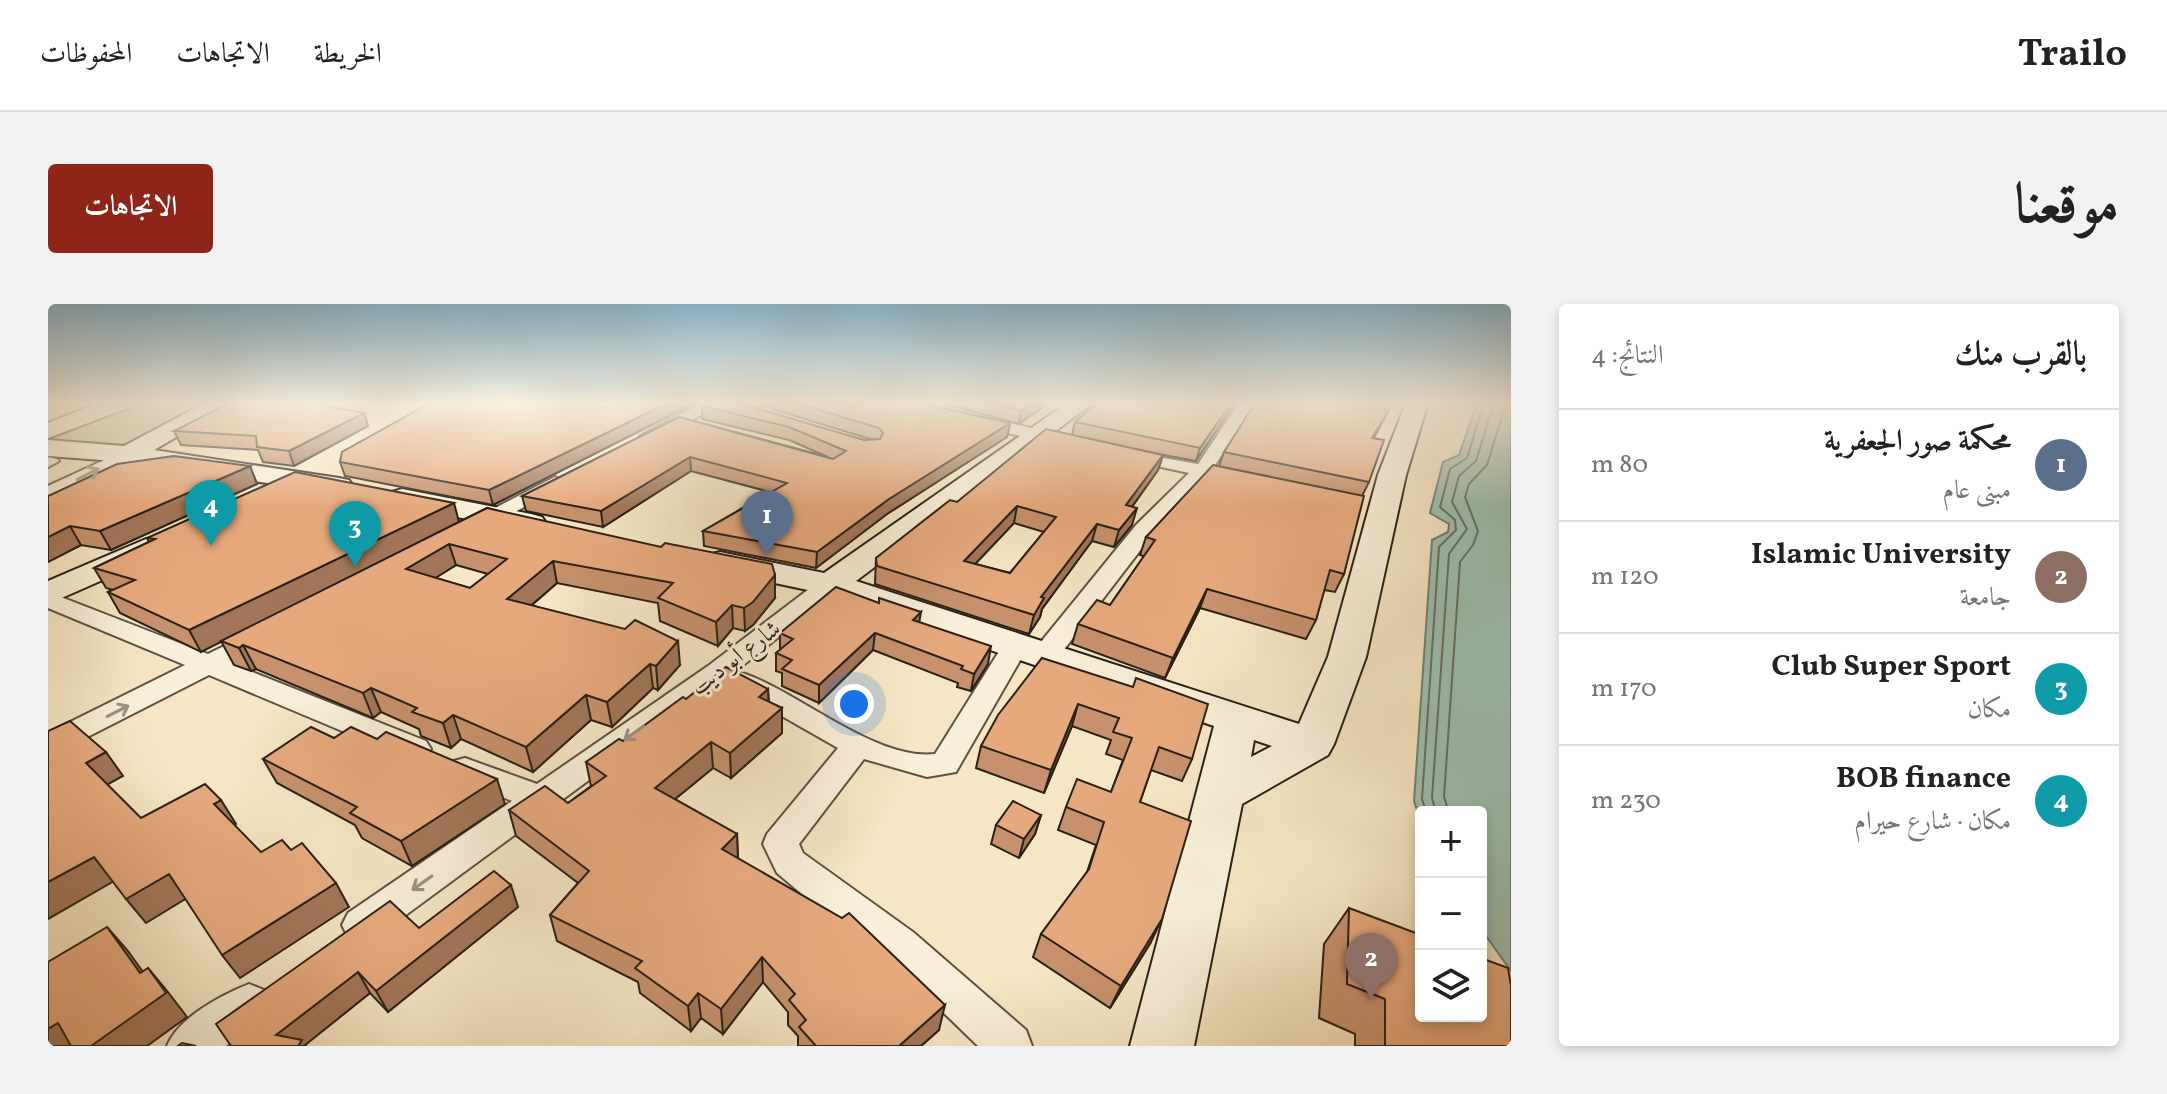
<!DOCTYPE html>
<html lang="ar">
<meta charset="utf-8">
<style>
body{margin:0;font-family:Vollkorn,Amiri,serif;background:#f2f2f2;color:#222;direction:rtl}
.controls{position:absolute;right:24px;bottom:24px;display:grid;overflow:hidden;border-radius:8px;box-shadow:0 4px 12px #0003}
.controls button{width:72px;height:72px;display:grid;place-items:center;padding:0;border:0;border-bottom:2px solid #e0e0e0;background:#fff;color:#222;font:40px sans-serif}
.you{position:absolute;left:806px;top:400px;width:28px;height:28px;margin:-20px;border:6px solid #fff;border-radius:50%;background:#1a73e8;box-shadow:0 0 0 12px #1a73e833}
.badge{display:grid;place-items:center;width:52px;height:52px;border-radius:50%;background:#8f2418;color:#fff;font-size:26px;font-weight:700}
.pin{position:absolute;translate:-50% -66px;filter:drop-shadow(0 2px 4px #0008)}
.pin::after{content:'';position:absolute;top:42px;width:28px;height:24px;background:inherit;clip-path:polygon(0 0,100% 0,50% 100%)}
.list{margin:0;padding:0;list-style:none}
h2{display:flex;justify-content:space-between;align-items:center;height:104px;margin:0;padding:0 32px;font-size:34px}
h2 small{font-size:26px;font-weight:400;color:#767676}
.list li{display:grid;grid-template-columns:52px 1fr auto;gap:24px;align-items:center;box-sizing:border-box;height:112px;padding:0 32px;border-top:2px solid #e0e0e0}
.list b{display:block;font-size:30px;white-space:nowrap}
.list p{margin:0;font-size:26px;white-space:nowrap;color:#767676}
.list em{font-size:26px;font-style:normal;color:#767676}
.icon{flex:none;width:44px;height:44px;fill:none;stroke:currentColor;stroke-width:2;stroke-linecap:round;stroke-linejoin:round}
.map{position:relative;flex:none;width:1463px;height:742px;overflow:hidden;direction:ltr;border-radius:8px}
header{display:flex;align-items:center;gap:48px;box-sizing:border-box;height:112px;padding:0 40px;background:#fff;border-bottom:2px solid #e0e0e0}
header strong{font-size:38px}
nav{display:flex;gap:44px;margin-inline-start:auto;font-size:28px}
.intro{display:flex;align-items:center;justify-content:space-between;box-sizing:border-box;height:192px;padding:0 48px}
h1{margin:0;font-size:56px}
.button{padding:20px 36px;border-radius:8px;background:#8f2418;color:#fff;font-size:28px;font-weight:700}
main{display:flex;gap:48px;padding:0 48px}
aside{flex:1;background:#fff;border-radius:8px;box-shadow:0 4px 12px #0003}
.map>svg:first-child{display:block}
.green{fill:#bcc594;stroke:#737356;stroke-width:2}
.water{fill:#9dc0b0;stroke:#6f8073;stroke-width:2}
.lines{fill:none;stroke-linecap:round;stroke-linejoin:round}
.shore{stroke:#647064;stroke-width:2}
.lane-casing{stroke:#5d5242;stroke-width:4}
.street-casing{stroke:#5d5242;stroke-width:4}
.secondary-casing{stroke:#2a2117;stroke-width:4}
.lane{fill:#f9efd8;fill-rule:evenodd}
.street{fill:#f9efd8;fill-rule:evenodd}
.secondary{fill:#f9efd8;fill-rule:evenodd}
.wall{fill:#c6916c;stroke:#2a2117;stroke-width:2;fill-rule:evenodd}
.shaded-wall{fill:#a17658;stroke:#2a2117;stroke-width:2}
.building{fill:#e6a97e;stroke:#2a2117;stroke-width:2;fill-rule:evenodd}
.oneway{stroke:#9c9281}
.labels{text-anchor:middle;stroke-width:6;stroke-linejoin:round;paint-order:stroke}
.street-label{font-size:24px;fill:#2a2117;stroke:#f9efd8}
</style>
<header>
<strong>Trailo</strong>
<nav><a>الخريطة</a><a>الاتجاهات</a><a>المحفوظات</a></nav>
</header>
<div class="intro"><h1>موقعنا</h1><a class="button">الاتجاهات</a></div>
<main>
<aside>
<h2>بالقرب منك<small>النتائج: 4</small></h2>
<ul class="list">
<li><span class="badge" style="background:#5c6f8a">1</span><div><b>محكمة صور الجعفرية</b><p>مبنى عام</p></div><em>80 m</em></li>
<li><span class="badge" style="background:#8d6e63">2</span><div><b>Islamic University</b><p>جامعة</p></div><em>120 m</em></li>
<li><span class="badge" style="background:#0f9aa8">3</span><div><b>Club Super Sport</b><p>مكان</p></div><em>170 m</em></li>
<li><span class="badge" style="background:#0f9aa8">4</span><div><b>BOB finance</b><p>مكان · شارع حيرام</p></div><em>230 m</em></li>
</ul>
</aside>
<div class="map">
<svg width="1463" height="742" viewBox="0 0 1463 742">
<rect width="100%" height="100%" fill="#f6e6c3"/>
<filter id="stains"><feTurbulence type="fractalNoise" baseFrequency=".0025" numOctaves="4"/><feColorMatrix values="0 0 0 0 .2 0 0 0 0 .09 0 0 0 0 .02 0 0 0 .5 -.17"/></filter>
<radialGradient id="worn" r=".72"><stop offset=".6" stop-color="#630" stop-opacity="0"/><stop offset="1" stop-color="#630" stop-opacity=".3"/></radialGradient>
<path class="green" d="M92,99H158L73,143L0,136Z"/>
<path class="water" d="M1429,99H1463V667L1433,625V508H1373V519L1366,497L1384,236L1400,228L1401,220L1382,209L1395,158L1411,151Z"/>
<g class="lines">
<g class="shore">
<path d="M1378,508L1374,495L1391,243L1408,226L1407,216L1392,203L1402,165L1419,154L1436,99"/>
<path d="M1388,508L1384,494L1401,250L1419,225L1404,198L1411,172L1428,157L1446,99"/>
<path d="M1401,508L1396,493L1412,258L1425,241L1430,227L1417,193L1421,180L1439,161L1458,99"/>
</g>
<defs>
<path id="lane" d="M0,153L9,155L11,157L0,163Z"/>
<g id="street">
<path d="M654,99H675L607,136L601,137L592,132Z"/>
<path d="M867,99H884L1018,133L1021,137L1012,142L875,108Z"/>
<path d="M1191,99H1207L1166,163L1203,171L1206,175L1203,179L1159,173L1104,231L1008,356H988L984,350L988,344L1088,221L1141,169L1071,154V146L1150,160Z"/>
<path d="M80,145L89,150L86,154L0,196V182Z"/>
<path d="M507,173L517,179L514,183L431,227L423,228L412,222Z"/>
<path d="M782,273L790,275L794,280L790,285L688,367C746,383 825,457 887,450L960,333H978L982,339L908,468L879,473L816,455L751,540L755,549L865,628L978,726L984,742H930L837,652L792,622L729,569L715,540L719,530L790,444L674,378L328,633L314,638L300,633L294,621L300,609L464,497L406,473L401,465L406,457L417,454L489,480L660,362L774,275Z"/>
<path d="M0,288L160,350L204,328H222L226,334L222,340L184,360L378,437L383,445L378,453L367,456L356,453L161,371L0,453V429L137,361L0,304Z"/>
<path d="M201,680L216,686L222,700L216,714L178,742H119C130,714 173,691 201,680Z"/>
</g>
<g id="secondary">
<path d="M50,99H83L80,104L0,134V119Z"/>
<path d="M157,99H186L106,146L291,174L301,176L305,182L301,188L291,190L80,158L0,152V136L76,142Z"/>
<path d="M1019,99H1045L808,277L1251,420L1280,353L1330,171L1358,99H1380L1358,171L1318,353L1286,440L1280,451L1194,500L1146,742H1082L1166,422L774,289L660,265L656,258L660,251L672,248L776,269ZM1206,436L1224,442L1203,453Z"/>
<path d="M354,185L483,210L494,213L498,219L494,225L483,228L344,200L340,194L344,188Z"/>
<path d="M98,235L109,238L114,245L109,252L0,300V277Z"/>
</g>
</defs>
<use href="#lane" class="lane-casing"/>
<use href="#street" class="street-casing"/>
<use href="#secondary" class="secondary-casing"/>
<use href="#lane" class="lane"/>
<use href="#street" class="street"/>
<use href="#secondary" class="secondary"/>
</g>
<g class="wall">
<path d="M647,99L445,201L297,172L292,158Z"/>
<path d="M705,99H870L962,119L959,133L839,210L768,264L656,242L655,227L722,188L643,167L555,223L478,207L474,192L631,113L780,153L741,136L654,115V102L816,136H825Z"/>
<path d="M897,99H1000L971,120Z"/>
<path d="M1049,99H1187L1148,157L1115,151L1110,166L1084,203V221L1066,243L1044,237L994,305L992,313L981,330L827,280L828,254L909,198L1024,131L1027,118ZM966,219L996,228L962,269L927,260Z"/>
<path d="M1344,99L1326,134L1321,178L1314,192L1296,270L1287,288L1276,286L1268,316L1258,335L1152,304L1117,374L1024,340L1030,320L1062,301L1096,252L1092,251L1098,233L1171,162L1176,148Z"/>
<path d="M282,103L316,109L320,122L246,162L215,158L210,146L133,141L126,127Z"/>
<path d="M202,162L209,180L63,246L33,241L0,258V192Z"/>
<path d="M439,204L727,294L705,321L697,327L685,324L670,342L612,317L610,299L509,279L484,301L632,361L610,386L605,384L564,423L543,416L485,468L413,435L403,444L373,432L371,425L333,408L325,414L208,365L203,367L186,361L173,337L153,348L72,309L60,288L65,286L58,284L46,264L101,238L99,234L411,218ZM408,261L440,270L422,284L387,274Z"/>
<path d="M871,318L940,360L923,387L909,383L910,379L825,346L771,399L734,382V369L728,367V349L732,346V329Z"/>
<path d="M994,354L1144,455L1134,477L1103,466L1092,498L1103,638L1062,704L985,653L993,630L1039,568L1048,541L1010,526L1018,503L1063,488L1075,456L1058,450L1063,436L1024,422L996,489L928,464L933,442Z"/>
<path d="M720,385L721,398L734,404V429L683,474L665,464L627,495L689,530L690,554L891,726L873,742H750V732L740,721V708L715,678L675,730L653,714L643,727L592,689L590,678L509,637L502,611L530,579L468,532L461,506L520,499L543,482L538,458L575,437L638,395Z"/>
<path d="M286,434L457,500L364,562L314,534L307,521L229,479L215,455Z"/>
<path d="M993,511L987,530L971,554L943,540L948,521Z"/>
<path d="M470,603L340,708L322,689L257,741L258,742H183L371,624Z"/>
<path d="M1301,604L1463,742H1307V730L1271,714L1276,640Z"/>
</g>
<g class="shaded-wall">
<path d="M262,99H287L266,113Z"/>
<path d="M620,99H647L445,201L441,186Z"/>
<path d="M984,99H1000L971,120L973,107Z"/>
<path d="M1183,99H1187L1148,157L1152,144Z"/>
<path d="M316,109L320,122L246,162L241,147Z"/>
<path d="M962,119L959,133L839,210L768,264L769,248L841,195Z"/>
<path d="M1115,151L1110,166L1073,218L1078,201Z"/>
<path d="M642,153L643,167L555,223L553,207Z"/>
<path d="M202,162L209,180L63,246L52,227Z"/>
<path d="M406,199L411,218L153,348L141,326Z"/>
<path d="M969,202L966,219L913,275L916,257Z"/>
<path d="M1089,204L1084,221L1066,243L1071,226Z"/>
<path d="M1049,220L1044,237L994,305L992,313L981,330L986,311L993,293Z"/>
<path d="M22,222L33,241L0,258V233Z"/>
<path d="M401,240L408,261L365,288L358,265Z"/>
<path d="M505,257L509,279L464,318L459,295Z"/>
<path d="M727,271V294L705,321L697,327L696,304Z"/>
<path d="M1159,285L1152,304L1117,374L1125,354Z"/>
<path d="M684,301L685,324L670,342L668,318Z"/>
<path d="M873,308L870,325L865,316Z"/>
<path d="M827,329L825,346L771,399V381Z"/>
<path d="M630,337L632,361L610,386L608,362Z"/>
<path d="M195,341L208,365L203,367L191,344Z"/>
<path d="M943,342L940,360L923,387L926,370Z"/>
<path d="M602,360L605,384L564,423L559,398Z"/>
<path d="M323,384L333,408L325,414L315,389Z"/>
<path d="M720,385L721,409L711,393Z"/>
<path d="M538,391L543,416L485,468L478,443Z"/>
<path d="M1030,400L1024,422L996,489L1003,466Z"/>
<path d="M734,404V429L683,474L682,449Z"/>
<path d="M405,411L413,435L403,444L395,419Z"/>
<path d="M663,438L665,464L610,509L607,484Z"/>
<path d="M58,448L75,472L55,483L38,459Z"/>
<path d="M449,475L457,500L364,562L353,537Z"/>
<path d="M173,496L188,520L182,524L166,500Z"/>
<path d="M993,511L987,530L971,554L976,535Z"/>
<path d="M689,530L690,556L674,545Z"/>
<path d="M46,553L66,577L0,615V578Z"/>
<path d="M121,570L139,594L98,619L78,595Z"/>
<path d="M288,579L301,603L192,674L174,651Z"/>
<path d="M463,581L470,603L340,708L328,687Z"/>
<path d="M1114,615L1103,638L1062,704L1073,682Z"/>
<path d="M59,623L80,647L113,693L92,669Z"/>
<path d="M714,653L715,678L675,730L673,705Z"/>
<path d="M100,664L120,688L139,713L99,742H43Z"/>
<path d="M310,668L322,689L257,741L258,742H236L228,731Z"/>
<path d="M650,689L653,714L643,727L640,702Z"/>
<path d="M897,701L891,726L873,742H851Z"/>
<path d="M10,719L34,742H0V725Z"/>
</g>
<g class="building">
<path d="M181,99H262L316,109L241,147L209,143L208,132L126,127Z"/>
<path d="M382,99H620L441,186L292,158L294,148Z"/>
<path d="M659,99H691L816,136L832,135L835,129L831,124L748,99H870L962,119L841,195L769,248L655,227L739,179L642,153L553,207L474,192L631,113L785,155L798,147L741,123L654,102Z"/>
<path d="M946,99H984L973,107Z"/>
<path d="M1049,99H1183L1152,144L1027,118Z"/>
<path d="M1207,99H1341L1336,107L1340,108L1324,134L1336,136L1321,178L1176,148Z"/>
<path d="M998,125L1115,151L1078,201L1089,204L1071,226L1049,220L993,293L996,294L986,311L829,262L828,254L902,196L909,198ZM969,202L1008,213L962,269L916,257Z"/>
<path d="M126,152L202,162L52,227L22,222L0,233V192L69,160Z"/>
<path d="M1165,161L1316,192L1296,270L1282,266L1268,316L1159,285L1125,354L1030,320L1049,296L1062,301L1107,236L1098,233Z"/>
<path d="M247,168L406,199L141,326L60,288L87,276L46,264L107,235L99,234Z"/>
<path d="M439,204L613,243L617,239L724,260L727,271L705,298L696,304L684,301L668,318L610,294L625,279L505,257L459,295L577,325L587,316L630,337L608,362L602,360L559,398L538,391L478,443L405,411L395,419L364,408L369,404L323,384L315,389L195,341L191,344L173,337ZM401,240L459,255L422,284L358,265Z"/>
<path d="M788,283L831,299V294L873,308L865,316L943,342L926,370L913,365L915,362L827,329L771,381L734,365L744,356L728,349L745,335L732,329Z"/>
<path d="M994,354L1085,383L1088,374L1160,400L1144,455L1111,443L1092,498L1143,517L1114,615L1073,682L993,630L1041,565L1056,518L1018,503L1029,475L1063,488L1084,434L1065,428L1071,414L1030,400L1003,466L933,442L950,411Z"/>
<path d="M678,363L720,385L711,393L734,404L682,449L663,438L607,484L689,530L674,545L794,614L801,609L897,701L851,742H768L751,723L758,716L741,696L747,690L714,653L673,705L650,689L640,702L587,664L594,657L502,611L541,567L461,506L497,482L520,499L558,472L538,458L571,435L575,437L635,393L638,395Z"/>
<path d="M22,417L58,448L38,459L93,514L157,480L173,496L166,500L213,548L234,536L243,546L254,539L288,579L174,651L121,570L78,595L46,553L0,578V427Z"/>
<path d="M263,423L286,434L303,423L329,435L338,428L449,475L353,537L302,509L309,503L215,455Z"/>
<path d="M965,497L993,511L976,535L948,521Z"/>
<path d="M446,567L463,581L328,687L310,668L228,731L254,736L250,742H183L168,720L342,597L371,624Z"/>
<path d="M1301,604L1373,631V712H1433V654L1460,664L1463,682V742H1337V695L1299,680Z"/>
<path d="M59,623L92,669L100,664L118,689L43,742H23L10,719L0,725V658Z"/>
<path d="M134,739L148,742H130Z"/>
</g>
<defs><path id="oneway-shaft" d="M-6 0H5M1.5-3L5.5 0L1.5 3" fill="none" stroke-width="1.6" stroke-linecap="round" stroke-linejoin="round" transform="scale(2)"/></defs>
<g class="oneway">
<use href="#oneway-shaft" transform="translate(40 170) rotate(-27)"/>
<use href="#oneway-shaft" transform="translate(70 407) rotate(-27)"/>
<use href="#oneway-shaft" transform="translate(586 429) rotate(144)"/>
<use href="#oneway-shaft" transform="translate(374 579) rotate(145)"/>
</g>
<linearGradient id="sky" x2="0" y2="1"><stop stop-color="#8ab9d2"/><stop offset="0.49" stop-color="#fbf4e4"/><stop offset="1" stop-color="#fbf4e4" stop-opacity="0"/></linearGradient>
<rect width="1463" height="203" fill="url(#sky)"/>
<g class="labels">
<g class="street-label">
<text transform="translate(687 353) rotate(-37)" y="8">شارع أبو ديب</text>
</g>
</g>
<rect width="100%" height="100%" filter="url(#stains)"/>
<rect width="100%" height="100%" fill="url(#worn)"/>
</svg>
<div class="controls">
<button>+</button>
<button>−</button>
<button><svg class="icon" aria-label="layers" viewBox="0 0 24 24"><path d="M12 4l9 5-9 5-9-5zM3 14l9 5 9-5"/></svg></button>
</div>
<div class="you"></div>
<div class="pin badge" style="left:719px;top:252px;background:#5c6f8a">1</div>
<div class="pin badge" style="left:1323px;top:695px;background:#8d6e63">2</div>
<div class="pin badge" style="left:307px;top:263px;background:#0f9aa8">3</div>
<div class="pin badge" style="left:163px;top:242px;background:#0f9aa8">4</div>
</div>
</main>
